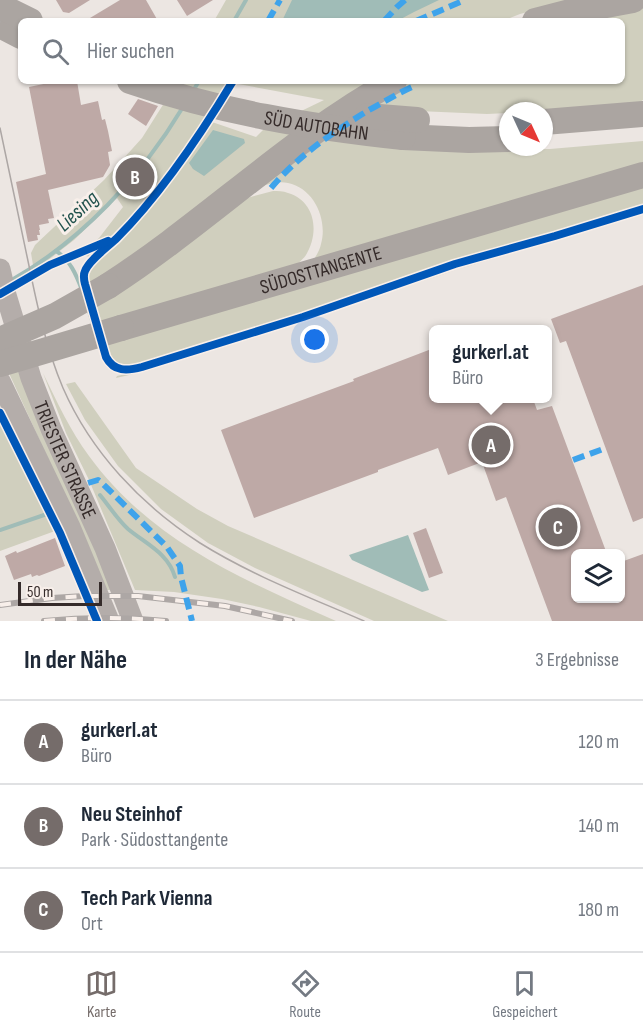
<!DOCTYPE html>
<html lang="de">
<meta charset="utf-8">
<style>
body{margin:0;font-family:"Sofia Sans Condensed",sans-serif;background:#f6f6f7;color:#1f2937}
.controls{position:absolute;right:18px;bottom:18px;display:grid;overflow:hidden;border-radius:9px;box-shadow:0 2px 4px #0004}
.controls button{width:54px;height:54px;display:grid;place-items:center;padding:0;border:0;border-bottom:2px solid #e0e1e3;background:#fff;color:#1f2937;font:30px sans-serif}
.compass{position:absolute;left:499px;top:102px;width:54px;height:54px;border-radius:50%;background:#fff;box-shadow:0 2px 4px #0004;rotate:134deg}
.scale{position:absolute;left:18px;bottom:15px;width:84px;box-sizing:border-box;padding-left:6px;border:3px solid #352b2a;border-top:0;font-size:16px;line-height:21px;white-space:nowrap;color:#352b2a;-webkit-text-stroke:4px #f8efea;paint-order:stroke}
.you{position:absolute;left:315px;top:340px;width:21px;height:21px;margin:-15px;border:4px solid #fff;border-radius:50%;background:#1a73e8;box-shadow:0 0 0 9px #1a73e833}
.badge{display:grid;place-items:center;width:39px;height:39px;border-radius:50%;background:#756c6a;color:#fff;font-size:20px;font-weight:700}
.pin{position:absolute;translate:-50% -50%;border:3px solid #fff;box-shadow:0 2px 6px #0006}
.popup{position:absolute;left:429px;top:325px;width:123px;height:78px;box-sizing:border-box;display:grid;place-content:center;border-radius:9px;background:#fff;filter:drop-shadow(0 2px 4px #0005);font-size:20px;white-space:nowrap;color:#747a83}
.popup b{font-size:22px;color:#1f2937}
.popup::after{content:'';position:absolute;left:50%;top:100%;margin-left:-12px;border:12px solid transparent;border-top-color:#fff}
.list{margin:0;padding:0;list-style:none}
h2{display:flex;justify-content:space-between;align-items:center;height:78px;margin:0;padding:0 24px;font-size:26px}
h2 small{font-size:20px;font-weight:400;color:#747a83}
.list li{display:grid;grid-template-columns:39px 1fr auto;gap:18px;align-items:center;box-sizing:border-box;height:84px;padding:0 24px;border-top:2px solid #e0e1e3}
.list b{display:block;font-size:22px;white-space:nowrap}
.list p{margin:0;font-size:20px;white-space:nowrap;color:#747a83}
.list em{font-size:20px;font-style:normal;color:#747a83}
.icon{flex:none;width:33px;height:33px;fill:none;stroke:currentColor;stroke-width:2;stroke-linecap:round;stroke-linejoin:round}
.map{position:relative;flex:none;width:643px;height:621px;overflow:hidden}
.search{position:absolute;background:#fff;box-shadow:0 2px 4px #0004;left:18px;right:18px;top:18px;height:66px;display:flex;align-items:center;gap:15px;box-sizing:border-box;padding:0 21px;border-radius:9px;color:#747a83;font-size:22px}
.sheet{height:330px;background:#fff}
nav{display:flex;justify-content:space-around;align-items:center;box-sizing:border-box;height:84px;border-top:2px solid #e0e1e3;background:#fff;font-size:16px;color:#747a83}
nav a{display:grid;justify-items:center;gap:3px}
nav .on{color:#756c6a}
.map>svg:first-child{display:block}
.green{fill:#d0cfbe}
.water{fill:#a0bcb7}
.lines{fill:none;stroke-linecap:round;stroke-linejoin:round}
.stream{stroke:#a0bcb7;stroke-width:4}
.building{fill:#bea9a6}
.major{stroke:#b4adaa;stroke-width:21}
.highway{stroke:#aba5a1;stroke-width:26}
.tram{stroke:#ada7a5;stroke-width:1.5}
.rail-casing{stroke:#ada7a5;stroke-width:6}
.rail{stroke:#f8efea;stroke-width:4;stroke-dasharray:11;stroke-linecap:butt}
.highway-bridge{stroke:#aba5a1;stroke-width:26}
.quiet{stroke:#3ea3eb;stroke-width:6;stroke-dasharray:12 6;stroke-linecap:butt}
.cycleway-casing{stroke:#f8efea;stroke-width:11}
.cycleway{stroke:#0057b8;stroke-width:8}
.labels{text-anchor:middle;stroke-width:6;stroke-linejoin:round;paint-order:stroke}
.street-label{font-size:20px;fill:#352b2a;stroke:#f8efea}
.water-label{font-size:21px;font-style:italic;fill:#23534e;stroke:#f8efea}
</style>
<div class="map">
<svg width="643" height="621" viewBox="0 0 643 621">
<rect width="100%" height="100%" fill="#ece6e2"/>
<g class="green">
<path d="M226,0H575L520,14L502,21H214Z"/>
<path d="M643,6V100L635,105L544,111H508V113L487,114L418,111L416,129L474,150L550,149L643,141V166L313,261C316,256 320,250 321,244C328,220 314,188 288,183C278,181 269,184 259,187L408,81H622V21H565Z"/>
<path d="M178,81H374L157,241L89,284V275L90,270L139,217L181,167L212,122L256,137L264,129L324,100L233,83L167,174L133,214L92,258L86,256L85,251L99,238L123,207L117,198L74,240L34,271L31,253L35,245L104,180L142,138Z"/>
<path d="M643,184V207L439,266L367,292L287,318L136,364C117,365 111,364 106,345Z"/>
<path d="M273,191C278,191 283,191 288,193C315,201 320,232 306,255C302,261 294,266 289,271L100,324L95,305L247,198Z"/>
<path d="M643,213V214L490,259L147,371L116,378L117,376C183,362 248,337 313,316C422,280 532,246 643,213Z"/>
<path d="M18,368L113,590H106L73,513L8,371Z"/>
<path d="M43,373C57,402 70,430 89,456C152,542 242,579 336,621H311L259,607L222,599L174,592L135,590L89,480L66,433Z"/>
<path d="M75,382L136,468L197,509L228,526L448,621H374L255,568L208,543L161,509L118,466L85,420L66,384Z"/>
<path d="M0,422L41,500L55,531L0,551Z"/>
</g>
<g class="water">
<path d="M292,0H439L414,12L397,21H282Z"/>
<path d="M213,130L244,139L245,143L204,176L193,169L189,163Z"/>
<path d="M408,535L429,590L422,592L352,560L349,555Z"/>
</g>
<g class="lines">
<g class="stream">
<path d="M234,21L246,0"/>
<path d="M193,91L199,81"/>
<path d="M56,251C70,260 76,274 82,290"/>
<path d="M10,281C81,241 141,177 183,107"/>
<path d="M88,308L94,327"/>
<path d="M100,342L103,353"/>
<path d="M100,495C109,506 118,520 128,529C146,544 168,553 175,577"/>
<path d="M0,530L47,514"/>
</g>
</g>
<g class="building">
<path d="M56,0H90L69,13L63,12Z"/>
<path d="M120,0H146L158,21H85Z"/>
<path d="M177,0H213L187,16Z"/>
<path d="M58,81H77L81,105L98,101L102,120L105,119L108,131L112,151L108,152L110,165L103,177L48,190L54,218L48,219L49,223L39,225L40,230H39L40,235H37L38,240L28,242L16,182L46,174L29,87Z"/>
<path d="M138,99L158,106L146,126L128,114Z"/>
<path d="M643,285V518L633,522L566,341L560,343L551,319Z"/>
<path d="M434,348V399H533L537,410L552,406L607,554H576V598H621V562L643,554V621H552L506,497L496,501L482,462L448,475L438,448L378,470V472L254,518L221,430L354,381L353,379Z"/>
<path d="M426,528L443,573L429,578L413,533Z"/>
<path d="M55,538L65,566L39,576L37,575L32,577L31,574L14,580L5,556L16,551L17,553Z"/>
</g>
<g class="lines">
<g class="major">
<path id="s1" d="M0,269L6,295L31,378L51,429L105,548L133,621"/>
<path d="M0,381L70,527L109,621"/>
</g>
<g class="highway">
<path d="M535,21L574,11L633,0"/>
<path d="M0,25L21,36"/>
<path d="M544,122L643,114"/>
<path d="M403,137L469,140L508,139"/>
<path d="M108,286C207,222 291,138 394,81"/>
<path id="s2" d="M121,328L643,175"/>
</g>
<g class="tram">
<path d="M0,22L6,0"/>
<path d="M0,128C9,172 19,217 28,261C37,305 46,348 63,388C91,452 141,505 200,543C251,575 309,597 364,621"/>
</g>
<defs>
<g id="rail">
<path d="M0,605L52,598L84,596H138L225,606L292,621"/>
<path d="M44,621C85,617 126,617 166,621"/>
</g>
</defs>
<use href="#rail" class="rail-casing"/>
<use href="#rail" class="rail"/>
<g class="highway-bridge">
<path d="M0,6L30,21"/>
<path id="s3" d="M130,81C220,112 309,127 403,137"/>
<path d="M367,116L417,120"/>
<path d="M0,340L55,316L108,286"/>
<path d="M0,364L121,328"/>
</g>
<g class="quiet">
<path d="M268,21L280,0"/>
<path d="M384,21L397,7L405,0"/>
<path d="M416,21L465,0"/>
<path d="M271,188C298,156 333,132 369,110C384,102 398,93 414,86"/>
<path d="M573,460L606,448"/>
<path d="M88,483L98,480L102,483L167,547L180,566L181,577L192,621"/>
</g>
<defs>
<g id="cycleway">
<path d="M233,81C201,134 161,194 117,238C109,246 89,260 85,271C83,275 84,280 85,284L106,357C114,372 127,371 142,367L303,317L455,264L555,236L643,209"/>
<path d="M0,294L50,265L108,241"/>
<path d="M0,413L60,533L97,621"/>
</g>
</defs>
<use href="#cycleway" class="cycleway-casing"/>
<use href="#cycleway" class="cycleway"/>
</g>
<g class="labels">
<g class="street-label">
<text dy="7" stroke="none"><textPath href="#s3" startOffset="192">SÜD AUTOBAHN</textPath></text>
<text dy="7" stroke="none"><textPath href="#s2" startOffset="208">SÜDOSTTANGENTE</textPath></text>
<text dy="7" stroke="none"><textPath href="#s1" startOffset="202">TRIESTER STRASSE</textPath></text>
</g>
<g class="water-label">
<text transform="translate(77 211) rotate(-43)" y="7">Liesing</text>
</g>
</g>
</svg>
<div class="controls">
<button><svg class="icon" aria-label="layers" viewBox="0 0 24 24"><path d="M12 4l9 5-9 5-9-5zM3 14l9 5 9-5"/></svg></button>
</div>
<svg class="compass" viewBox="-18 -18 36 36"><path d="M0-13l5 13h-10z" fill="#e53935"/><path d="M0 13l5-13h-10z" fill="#747a83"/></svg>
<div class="scale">50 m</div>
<div class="you"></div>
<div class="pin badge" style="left:491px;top:445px">A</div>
<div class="popup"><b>gurkerl.at</b>Büro</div>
<div class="pin badge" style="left:135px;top:177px">B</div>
<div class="pin badge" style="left:558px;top:527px">C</div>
<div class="search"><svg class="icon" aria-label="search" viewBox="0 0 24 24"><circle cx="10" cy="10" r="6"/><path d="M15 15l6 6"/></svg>Hier suchen</div>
</div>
<section class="sheet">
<h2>In der Nähe<small>3 Ergebnisse</small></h2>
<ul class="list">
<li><span class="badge">A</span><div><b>gurkerl.at</b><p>Büro</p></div><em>120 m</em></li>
<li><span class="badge">B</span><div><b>Neu Steinhof</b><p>Park · Südosttangente</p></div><em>140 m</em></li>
<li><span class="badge">C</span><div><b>Tech Park Vienna</b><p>Ort</p></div><em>180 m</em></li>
</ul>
</section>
<nav>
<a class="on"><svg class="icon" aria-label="map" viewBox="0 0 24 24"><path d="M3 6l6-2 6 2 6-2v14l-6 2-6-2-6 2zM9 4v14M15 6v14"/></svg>Karte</a>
<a><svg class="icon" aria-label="directions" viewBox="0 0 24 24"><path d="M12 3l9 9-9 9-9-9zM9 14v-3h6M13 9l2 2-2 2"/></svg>Route</a>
<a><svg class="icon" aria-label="saved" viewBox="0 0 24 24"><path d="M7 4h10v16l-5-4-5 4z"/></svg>Gespeichert</a>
</nav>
